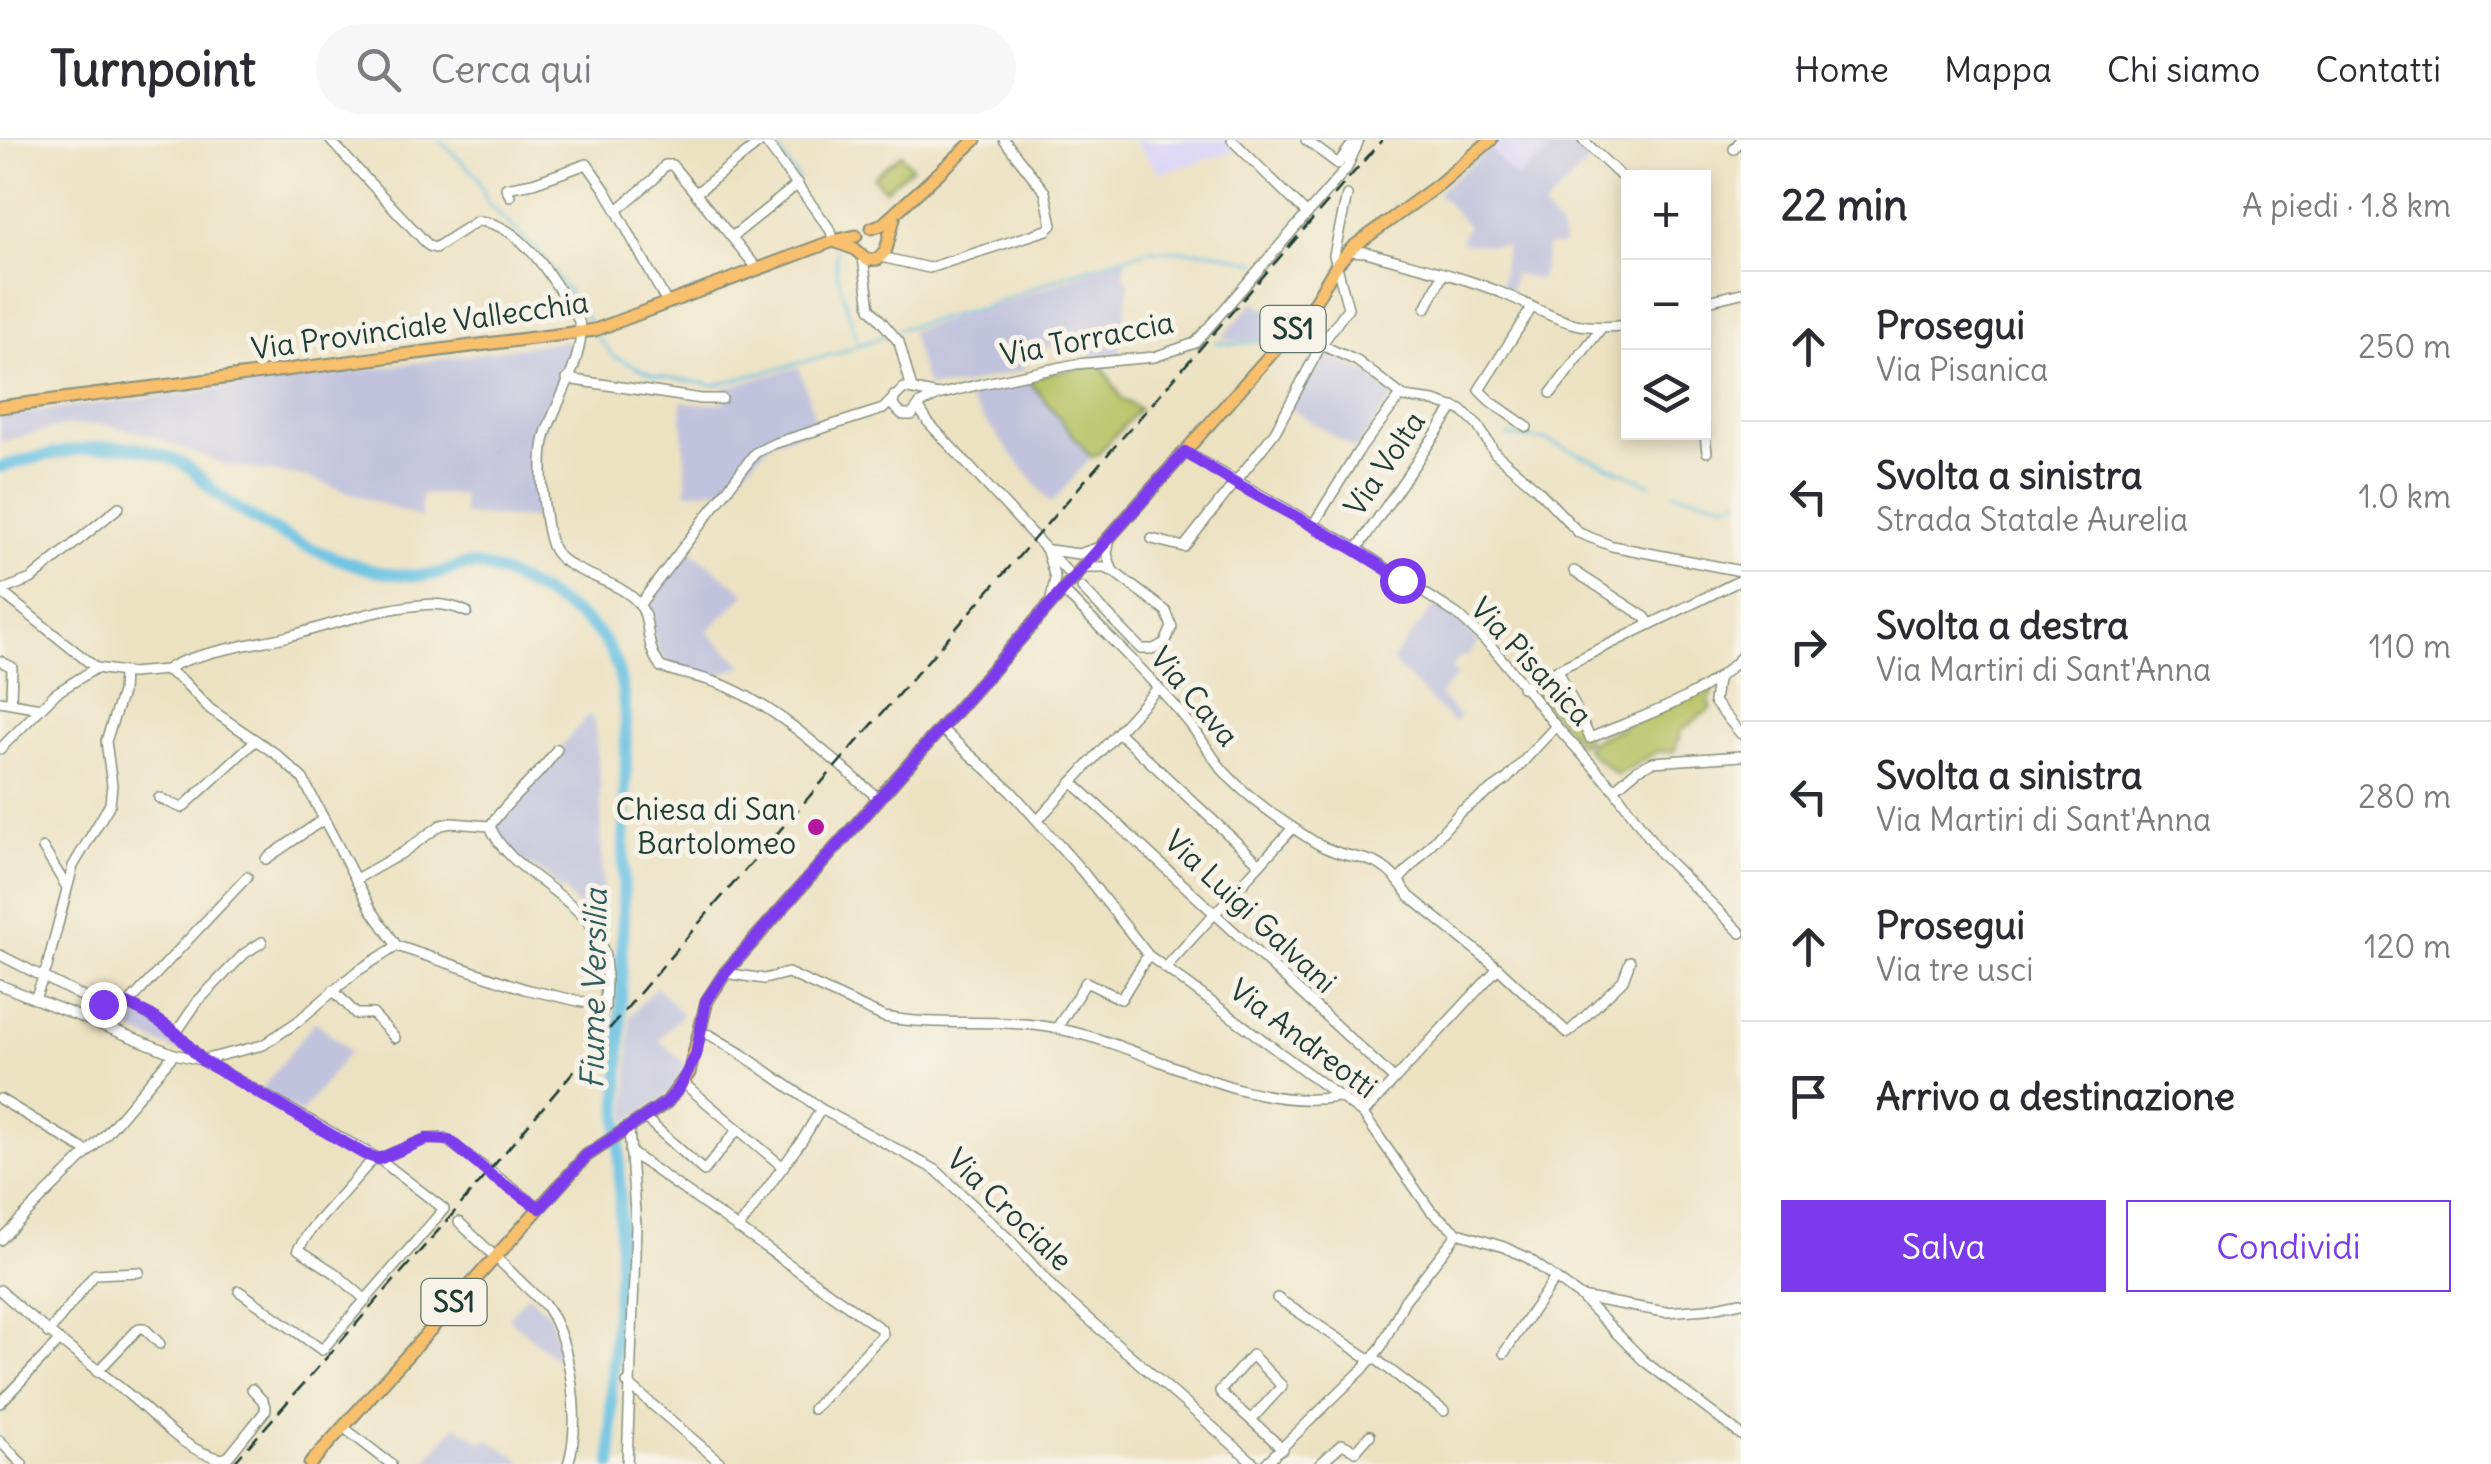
<!DOCTYPE html>
<html lang="it">
<meta charset="utf-8">
<style>
body{margin:0;font-family:Delius,sans-serif;background:#f7f7f7;color:#2b2b33}
.controls{position:absolute;right:30px;top:30px;display:grid;overflow:hidden;border-radius:0px;box-shadow:0 5px 15px #0003}
.controls button{width:90px;height:90px;display:grid;place-items:center;padding:0;border:0;border-bottom:2px solid #e1e1e2;background:#fff;color:#2b2b33;font:50px sans-serif}
.stop{position:absolute;width:30px;height:30px;margin:-22px;border:8px solid #7c3aed;border-radius:50%;background:#fff}
.stop.end{background:#7c3aed;border-color:#fff;box-shadow:0 2px 10px #0008}
.list{margin:0;padding:0;list-style:none}
h2{display:flex;justify-content:space-between;align-items:center;height:130px;margin:0;padding:0 40px;font-size:42px}
h2 small{font-size:32px;font-weight:400;color:#7c7c81}
.list li{display:grid;grid-template-columns:65px 1fr auto;gap:30px;align-items:center;box-sizing:border-box;height:150px;padding:0 40px;border-top:2px solid #e1e1e2}
.list b{display:block;font-size:38px;white-space:nowrap}
.list p{margin:0;font-size:32px;white-space:nowrap;color:#7c7c81}
.list em{font-size:32px;font-style:normal;color:#7c7c81}
.actions{display:flex;gap:20px;padding:30px 40px}
.actions a{flex:1;padding:22px 0;border:2px solid #7c3aed;border-radius:0px;text-align:center;font-size:35px;color:#7c3aed}
.actions .main{background:#7c3aed;color:#fff}
.icon{flex:none;width:55px;height:55px;fill:none;stroke:currentColor;stroke-width:2;stroke-linecap:round;stroke-linejoin:round}
.map{position:relative;flex:none;width:1741px;height:1324px;overflow:hidden}
header{display:flex;align-items:center;gap:60px;box-sizing:border-box;height:140px;padding:0 50px;background:#fff;border-bottom:2px solid #e1e1e2}
header strong{font-size:48px}
nav{display:flex;gap:55px;margin-inline-start:auto;font-size:35px}
.search{width:700px;height:90px;background:#f7f7f7;display:flex;align-items:center;gap:25px;box-sizing:border-box;padding:0 35px;border-radius:55px;color:#7c7c81;font-size:38px}
main{display:flex}
aside{flex:1;background:#fff}
.map>svg:first-child{display:block}
.built{fill:#dbd6f7}
.industrial{fill:#c1c2dd}
.green{fill:#b6c264;stroke:#6a804c;stroke-width:2.5}
.lines{fill:none;stroke-linecap:round;stroke-linejoin:round}
.stream{stroke:#64c0e2;stroke-width:2.5}
.river{stroke:#64c0e2;stroke-width:12}
.minor-casing{stroke:#86907b;stroke-width:12}
.major-casing{stroke:#86907b;stroke-width:15}
.minor{stroke:#fff;stroke-width:9}
.major{stroke:#f8bf6c;stroke-width:11}
.rail{stroke:#1f3d34;stroke-width:2.5;stroke-dasharray:15 8;stroke-linecap:butt}
.route{stroke:#7c3aed;stroke-width:12}
.poi-dot{fill:#b5179e;stroke:#f7f3e8;stroke-width:4}
.labels{text-anchor:middle;stroke-width:10;stroke-linejoin:round;paint-order:stroke}
.shield{fill:#f7f3e8;stroke:#60746a;stroke-width:2.5}
.shield-label{font-size:28px;font-weight:bold;fill:#1f3d34}
.street-label{font-size:30px;fill:#1f3d34;stroke:#f7f3e8}
.poi-label{font-size:30px;fill:#1f3d34;stroke:#f7f3e8;text-anchor:end}
.water-label{font-size:32px;font-style:italic;fill:#305e60;stroke:#f7f3e8}
</style>
<header>
<strong>Turnpoint</strong>
<div class="search"><svg class="icon" aria-label="search" viewBox="0 0 24 24"><circle cx="10" cy="10" r="6"/><path d="M15 15l6 6"/></svg>Cerca qui</div>
<nav><a>Home</a><a>Mappa</a><a>Chi siamo</a><a>Contatti</a></nav>
</header>
<main>
<div class="map">
<svg width="1741" height="1324" viewBox="0 0 1741 1324">
<rect width="100%" height="100%" fill="#f7f3e8"/>
<filter id="ink" filterUnits="userSpaceOnUse"><feTurbulence type="fractalNoise" baseFrequency=".01" numOctaves="2"/><feDisplacementMap in="SourceGraphic" scale="20" xChannelSelector="R" yChannelSelector="G"/><feConvolveMatrix kernelMatrix="1 2 1 2 8 2 1 2 1" color-interpolation-filters="sRGB"/></filter>
<filter id="wash" filterUnits="userSpaceOnUse"><feTurbulence type="fractalNoise" baseFrequency=".0048" numOctaves="4" result="noise"/><feDisplacementMap in="SourceGraphic" scale="40" xChannelSelector="R" yChannelSelector="G"/><feGaussianBlur stdDeviation="2.25" result="paint"/><feColorMatrix in="noise" values="0 0 0 0 0 0 0 0 0 0 0 0 0 0 0 0 0 1.4 0 .05"/><feComposite in="paint" operator="in"/></filter>
<g filter="url(#wash)">
<rect width="100%" height="100%" fill="#ece2c2"/>
<g class="built">
<path d="M1133,0H1228L1237,11L1160,33Z"/>
<path d="M1501,0H1563L1516,38L1490,9Z"/>
</g>
<g class="industrial">
<path d="M1563,0H1579L1595,16L1543,69L1560,88L1563,105L1548,106L1540,140L1514,134L1511,151L1501,147L1506,106L1460,103L1467,85L1437,52L1490,9L1516,38Z"/>
<path d="M1126,118L1124,138L1130,140L1119,214L1093,217L1076,206L1056,201L1055,207L1028,206L1027,214H1023L1025,229L960,246L927,247L910,191L1008,161Z"/>
<path d="M1254,161L1289,184L1278,196L1237,201L1222,198Z"/>
<path d="M570,200L574,208L539,302L541,379L463,375L462,355L455,354L421,355V378L306,337L229,326L139,292L101,284L64,286L0,302V276L340,234Z"/>
<path d="M1318,213L1369,233L1395,254L1356,310L1290,268Z"/>
<path d="M799,227L818,288L772,301L727,349L687,352L681,261L702,264L726,262L723,248Z"/>
<path d="M1027,238L1091,317L1051,364L963,253Z"/>
<path d="M687,412H693L746,453L707,492L744,526L710,537L672,527L659,514L647,469Z"/>
<path d="M1436,464L1454,476L1479,502L1466,518L1461,515L1451,528L1458,535L1439,555L1460,576L1453,583L1391,521Z"/>
<path d="M589,574L594,582L600,639L603,757L581,773L564,749L558,750L551,739L534,727L523,724L494,689L499,676L555,620L564,603Z"/>
<path d="M656,846L682,874L659,900L687,925L678,944L665,957L627,982L630,876Z"/>
<path d="M125,867L149,877L177,899L184,911L174,910L117,884Z"/>
<path d="M315,881L350,911L301,973L260,951Z"/>
<path d="M528,1154L550,1175L563,1225L508,1178Z"/>
<path d="M456,1285L483,1303L487,1298L526,1324H423Z"/>
</g>
<g class="green">
<path d="M901,14L912,27L885,50L873,37Z"/>
<path d="M1101,224L1122,259L1139,269L1096,316L1091,317L1027,238Z"/>
<path d="M1535,545L1541,556L1558,557L1564,552L1587,601L1580,604L1532,550Z"/>
<path d="M1713,545L1709,563L1711,568L1681,591L1674,612L1658,611L1617,635L1586,609L1592,601Z"/>
</g>
<g class="lines">
<g class="stream">
<path d="M439,0L478,37L488,64L540,113L591,184"/>
<path d="M772,0L799,40"/>
<path d="M836,109V130L858,204"/>
<path d="M899,189L982,168L1071,133L1150,110L1214,112L1258,123"/>
<path d="M596,195L613,216L654,235L714,245L838,213L887,195"/>
<path d="M1216,202L1233,204L1276,199"/>
<path d="M1507,296L1546,300L1651,344"/>
<path d="M1673,352L1726,363L1741,359"/>
</g>
<path class="river" d="M0,327C39,316 110,299 150,311C162,315 182,321 191,329C203,339 212,351 225,360C267,390 319,414 368,429C390,435 414,437 436,434C446,432 456,426 466,425C496,422 570,468 593,488C626,519 625,568 626,609L619,968L620,1115L611,1254L612,1324"/>
</g>
</g>
<g filter="url(#ink)">
<g class="lines">
<defs>
<g id="minor">
<path d="M330,0L429,106L435,108L477,81C518,83 546,128 565,159C571,169 582,180 581,193C579,227 557,262 546,293C538,318 543,381 552,406C563,434 619,438 639,464C652,480 643,503 661,527C683,535 707,537 728,547C784,572 832,619 878,658"/>
<path d="M764,0L831,91L833,101"/>
<path d="M1232,0L1307,74"/>
<path d="M1306,0L1338,24L1350,7L1356,8"/>
<path d="M1583,0L1628,43"/>
<path d="M1734,9L1741,0"/>
<path d="M696,53L763,0"/>
<path d="M510,56L506,48L533,43L587,24L606,51L667,163"/>
<path d="M617,70L654,39L665,25H672L757,128"/>
<path d="M732,97L798,44"/>
<path d="M1349,111L1366,112C1411,125 1458,135 1502,153C1552,174 1568,193 1628,185"/>
<path d="M881,117L929,128L1047,90L1052,85L1045,52L1004,0"/>
<path d="M863,118L870,168L899,202L912,249"/>
<path d="M1704,162L1741,153"/>
<path d="M1426,168L1443,134"/>
<path d="M1286,197L1321,205L1357,221L1404,257L1434,261L1461,270L1478,286L1495,313L1536,348L1579,393L1612,406L1741,431"/>
<path d="M567,239L701,259H722"/>
<path d="M1551,253L1602,187"/>
<path d="M894,256L893,266L903,275H912L920,264"/>
<path d="M920,264L938,255L981,244L1076,224L1154,217L1195,203L1347,28L1359,0"/>
<path d="M919,268L928,282L1072,437"/>
<path d="M1527,287L1490,261L1479,250L1531,169"/>
<path d="M1704,287L1707,312"/>
<path d="M1185,312L1357,409L1458,475L1492,507L1556,586L1614,649L1662,715L1741,793"/>
<path d="M1313,385L1358,312L1401,255"/>
<path d="M1110,397L1107,414L1112,429"/>
<path d="M1152,399L1184,407L1275,292L1321,205L1348,168L1334,115L1347,55"/>
<path d="M1357,409L1454,267"/>
<path d="M1049,410L1079,414L1097,408"/>
<path d="M1047,412L1055,438L1051,460"/>
<path d="M1574,431L1645,477L1650,484"/>
<path d="M1082,448L1141,509H1154L1165,503L1172,487L1166,471L1114,432L1105,428H1084"/>
<path d="M1063,450C1104,493 1149,534 1186,579C1199,594 1209,613 1222,629C1246,657 1282,681 1313,701C1354,728 1376,703 1409,756L1498,828"/>
<path d="M0,451L31,439L119,367"/>
<path d="M0,451L96,528"/>
<path d="M640,464L755,313L773,304L883,269L904,248L938,255"/>
<path d="M0,521L12,527L11,561"/>
<path d="M167,530L184,542L210,569L276,614L303,639L371,769L397,806L525,849L605,867C605,851 608,828 604,812C589,756 510,737 490,686L452,683L441,685L402,713L356,739"/>
<path d="M1539,538L1548,554L1559,553L1564,543L1558,529"/>
<path d="M1717,540L1714,562L1741,594"/>
<path d="M1564,543L1590,598C1641,576 1703,559 1741,517"/>
<path d="M1522,547L1741,440"/>
<path d="M0,561L40,568"/>
<path d="M940,588L1011,651L1082,731L1148,815L1363,974L1431,1071L1458,1093L1504,1107L1528,1118L1581,1157L1665,1172L1707,1169L1741,1162"/>
<path d="M1118,592L1260,724"/>
<path d="M0,609L56,553L96,528L131,533L167,530C182,515 260,503 285,497C331,485 374,469 421,465C437,463 452,465 467,472"/>
<path d="M1072,642L1394,939"/>
<path d="M1614,649L1637,630L1653,622L1741,616"/>
<path d="M159,658L182,668L256,600"/>
<path d="M1038,680L1157,549"/>
<path d="M490,686C509,657 539,638 557,609"/>
<path d="M43,708L66,746"/>
<path d="M266,719L324,679"/>
<path d="M1399,740L1460,672L1506,640L1556,586"/>
<path d="M0,815L89,860L128,864L150,875L176,893L202,920L263,905L297,882L356,832L397,806"/>
<path d="M1165,828L1293,688"/>
<path d="M725,833L764,839L788,833L884,877C943,888 1001,877 1059,889C1152,907 1240,972 1339,957"/>
<path d="M0,845L174,914L202,920L379,1019L444,1069L322,1210L239,1151"/>
<path d="M333,850L356,874H373L395,898"/>
<path d="M35,859L47,827L73,726L110,664L112,645L106,601L122,553L123,533"/>
<path d="M128,864L247,737"/>
<path d="M1057,888L1086,842L1121,859L1148,815"/>
<path d="M176,893L198,861L244,814L262,802"/>
<path d="M699,893L710,895L740,913L821,969L936,1030L1011,1101L1054,1149L1255,1324"/>
<path d="M682,942L783,1027"/>
<path d="M0,959L88,1012"/>
<path d="M1363,974L1498,828L1568,893L1623,840L1630,821"/>
<path d="M645,978L704,1031L738,989"/>
<path d="M630,1012L881,1189L883,1194L813,1269"/>
<path d="M379,1019L426,999L444,998L540,1068"/>
<path d="M459,1082L546,1166C571,1202 582,1283 568,1324"/>
<path d="M738,1089L803,999L821,969"/>
<path d="M0,1100L106,994L174,914"/>
<path d="M0,1150C40,1188 85,1219 128,1254C158,1278 182,1311 223,1319L229,1316L266,1270L263,1261L252,1249"/>
<path d="M1277,1158L1371,1220"/>
<path d="M365,1159L335,1133L298,1109L312,1088L374,1018"/>
<path d="M1583,1159L1644,1221L1741,1295"/>
<path d="M48,1193L95,1134L139,1132"/>
<path d="M1504,1213L1555,1138"/>
<path d="M1373,1217L1444,1271"/>
<path d="M97,1232L139,1188H144L160,1204"/>
<path d="M627,1243L722,1324"/>
<path d="M0,1263L59,1201"/>
<path d="M1251,1280L1282,1246L1252,1215L1220,1251L1221,1253L1283,1309"/>
<path d="M343,1287L391,1324"/>
<path d="M0,1301L22,1324"/>
<path d="M627,1324L636,1086L629,988"/>
<path d="M1265,1324L1363,1229L1381,1207L1405,1160L1458,1093"/>
<path d="M1320,1324L1342,1304L1356,1311L1370,1295"/>
</g>
<g id="major">
<path d="M872,88L883,84L975,0"/>
<path d="M834,101L855,109L867,120L878,119L886,110L894,78"/>
<path d="M0,267L595,190L833,101L856,96"/>
<path d="M310,1324L586,1016L667,962L689,933L707,861L725,833L1286,197L1312,166L1338,123L1353,107L1438,45L1491,0"/>
</g>
</defs>
<use href="#minor" class="minor-casing"/>
<use href="#major" class="major-casing"/>
<use href="#minor" class="minor"/>
<use href="#major" class="major"/>
<path class="rail" d="M233,1324L451,1076L699,783L1382,0"/>
</g>
</g>
<g class="lines" filter="url(#ink)">
<path class="route" d="M103,864H128L150,875L176,893L202,920L364,1014L379,1019L426,999L449,1000L494,1038L540,1068L586,1016L667,962L679,948L696,915L706,861L725,833L1185,312C1255,359 1333,392 1402,440"/>
</g>
<circle class="poi-dot" cx="816" cy="687" r="10"/>
<g class="labels">
<g class="shield">
<rect x="1260.5" y="166" width="65" height="46" rx="8"/>
<rect x="421.5" y="1139" width="65" height="46" rx="8"/>
</g>
<g class="shield-label">
<text x="1293" y="199">SS1</text>
<text x="454" y="1172">SS1</text>
</g>
<g class="street-label">
<text transform="translate(420 186) rotate(-8)" y="10">Via Provinciale Vallecchia</text>
<text transform="translate(1087 199) rotate(-11)" y="10">Via Torraccia</text>
<text transform="translate(1385 324) rotate(-56)" y="10">Via Volta</text>
<text transform="translate(1531 522) rotate(47)" y="10">Via Pisanica</text>
<text transform="translate(1194 557) rotate(50)" y="10">Via Cava</text>
<text transform="translate(1250 772) rotate(43)" y="10">Via Luigi Galvani</text>
<text transform="translate(1303 899) rotate(37)" y="10">Via Andreotti</text>
<text transform="translate(1009 1070) rotate(44)" y="10">Via Crociale</text>
</g>
<g class="poi-label">
<text x="796" y="680">Chiesa di San<tspan x="796" dy="34">Bartolomeo</tspan></text>
</g>
<g class="water-label">
<text transform="translate(594 849) rotate(-89)" y="11">Fiume Versilia</text>
</g>
</g>
</svg>
<div class="controls">
<button>+</button>
<button>−</button>
<button><svg class="icon" aria-label="layers" viewBox="0 0 24 24"><path d="M12 4l9 5-9 5-9-5zM3 14l9 5 9-5"/></svg></button>
</div>
<div class="stop" style="left:1402px;top:440px"></div>
<div class="stop end" style="left:103px;top:864px"></div>
</div>
<aside>
<h2>22 min<small>A piedi · 1.8 km</small></h2>
<ul class="list">
<li><svg class="icon" aria-label="ahead" viewBox="0 0 24 24"><path d="M12 20V5M6 11l6-6 6 6"/></svg><div><b>Prosegui</b><p>Via Pisanica</p></div><em>250 m</em></li>
<li><svg class="icon" aria-label="left" viewBox="0 0 24 24"><path d="M17 20v-9H6M10 6l-5 5 5 5"/></svg><div><b>Svolta a sinistra</b><p>Strada Statale Aurelia</p></div><em>1.0 km</em></li>
<li><svg class="icon" aria-label="right" viewBox="0 0 24 24"><path d="M7 20v-9h11M14 6l5 5-5 5"/></svg><div><b>Svolta a destra</b><p>Via Martiri di Sant'Anna</p></div><em>110 m</em></li>
<li><svg class="icon" aria-label="left" viewBox="0 0 24 24"><path d="M17 20v-9H6M10 6l-5 5 5 5"/></svg><div><b>Svolta a sinistra</b><p>Via Martiri di Sant'Anna</p></div><em>280 m</em></li>
<li><svg class="icon" aria-label="ahead" viewBox="0 0 24 24"><path d="M12 20V5M6 11l6-6 6 6"/></svg><div><b>Prosegui</b><p>Via tre usci</p></div><em>120 m</em></li>
<li><svg class="icon" aria-label="arrive" viewBox="0 0 24 24"><path d="M6 21V4h12l-3 4 3 4H6"/></svg><div><b>Arrivo a destinazione</b></div></li>
</ul>
<div class="actions"><a class="main">Salva</a><a>Condividi</a></div>
</aside>
</main>
